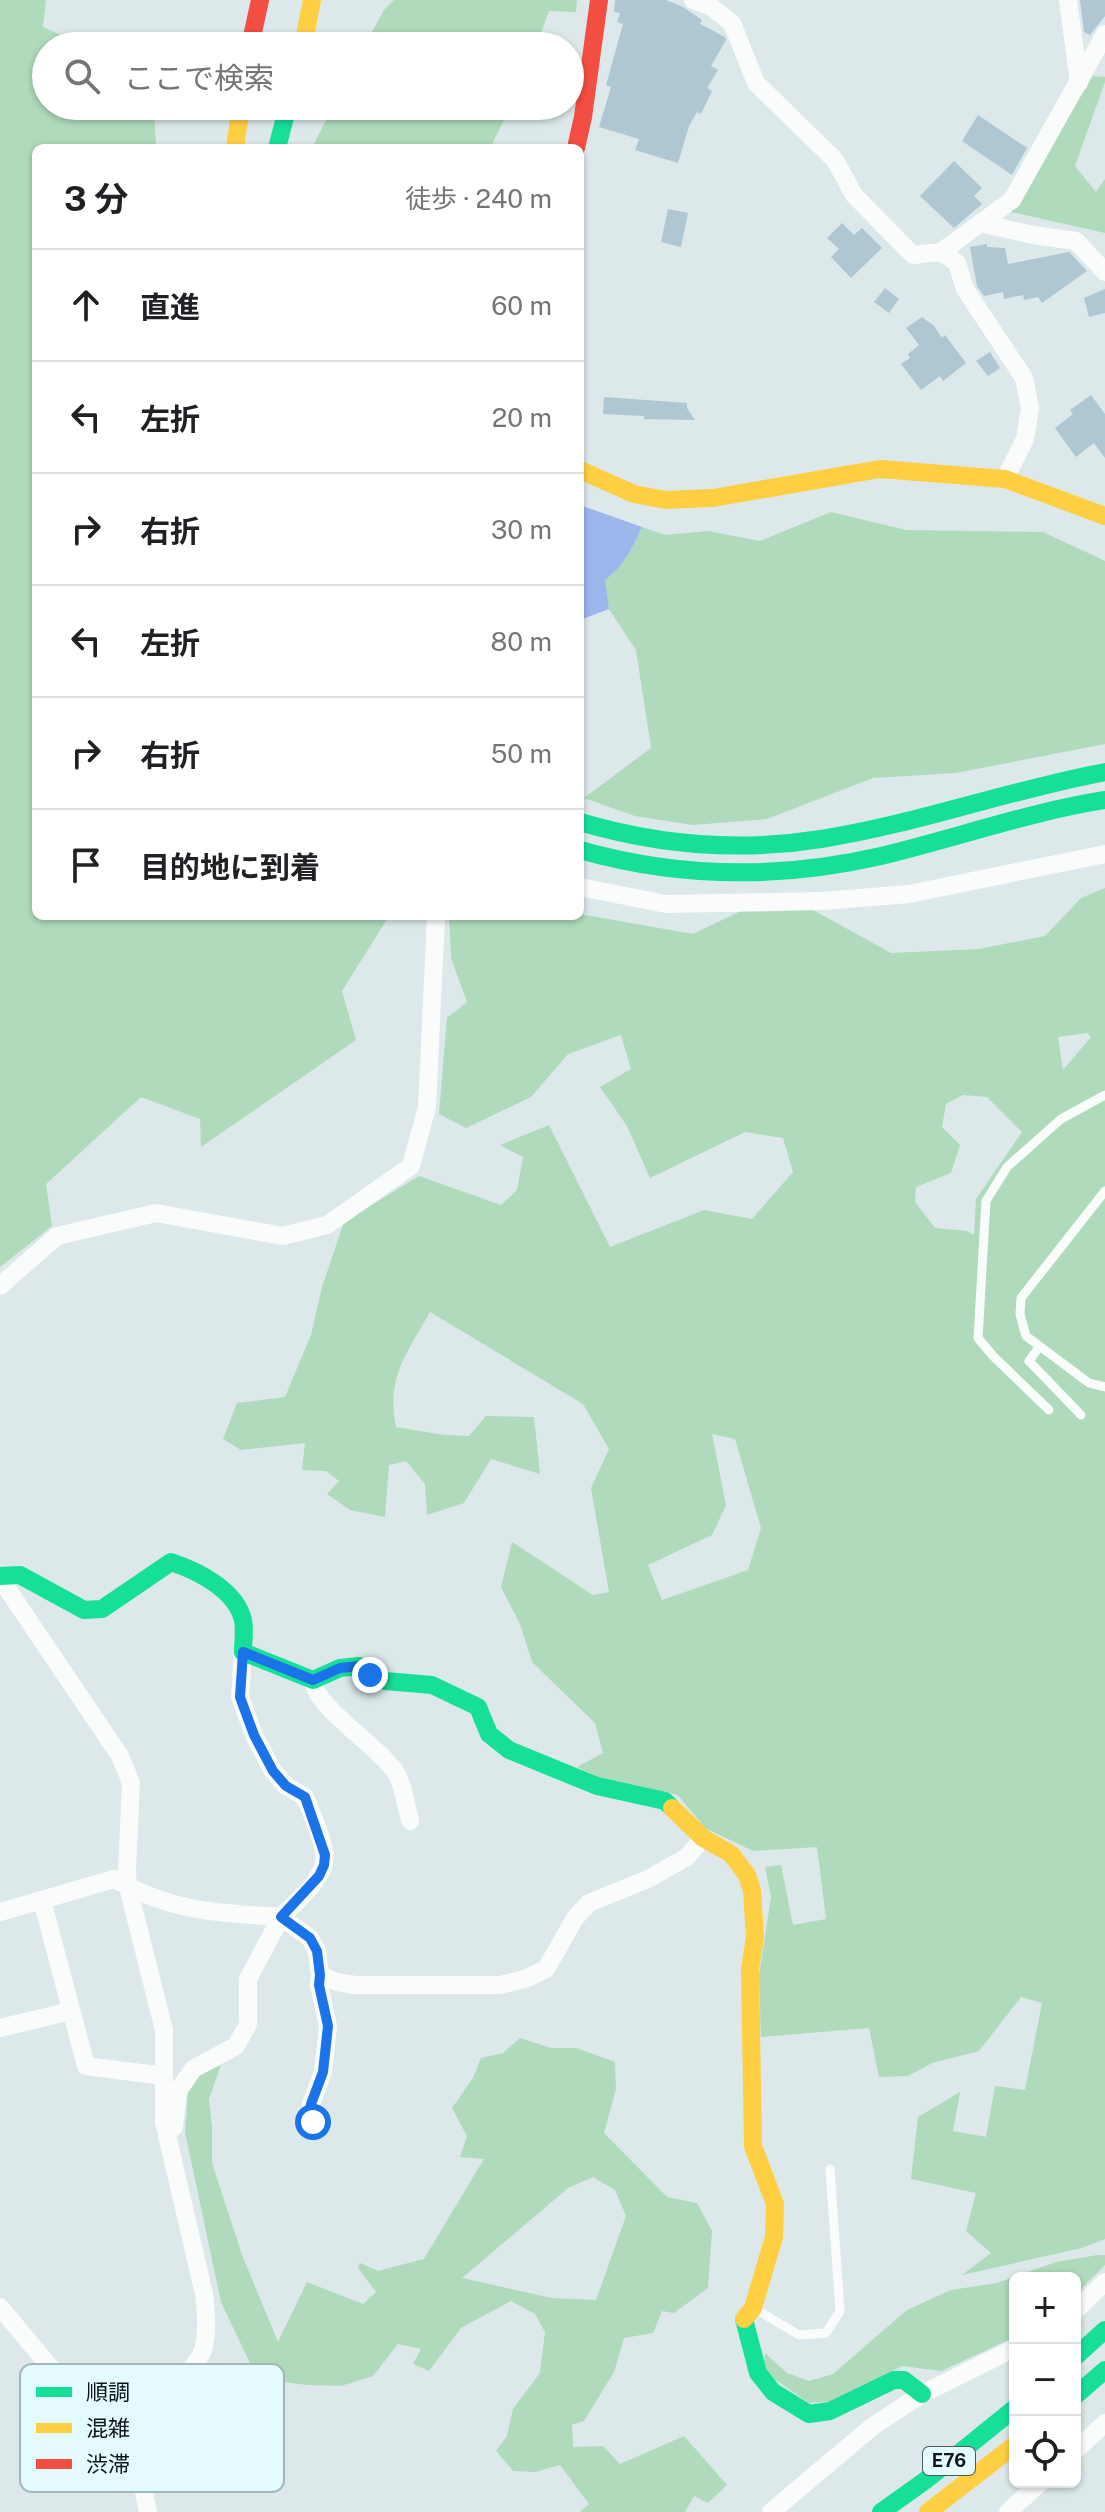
<!DOCTYPE html>
<html lang="ja">
<meta charset="utf-8">
<style>
body{margin:0;font-family:"Public Sans","Noto Sans JP",sans-serif;background:#f6f6f6;color:#202124}
.controls{position:absolute;right:24px;bottom:24px;display:grid;overflow:hidden;border-radius:12px;box-shadow:0 2px 6px #0004}
.controls button{width:72px;height:72px;display:grid;place-items:center;padding:0;border:0;border-bottom:2px solid #e0e0e0;background:#fff;color:#202124;font:40px sans-serif}
.stop{position:absolute;width:24px;height:24px;margin:-18px;border:6px solid #1a73e8;border-radius:50%;background:#fff}
.stop.end{background:#1a73e8;border-color:#fff;box-shadow:0 2px 8px #0008}
.list{margin:0;padding:0;list-style:none}
h2{display:flex;justify-content:space-between;align-items:center;height:104px;margin:0;padding:0 32px;font-size:34px}
h2 small{font-size:26px;font-weight:400;color:#757577}
.list li{display:grid;grid-template-columns:52px 1fr auto;gap:24px;align-items:center;box-sizing:border-box;height:112px;padding:0 32px;border-top:2px solid #e0e0e0}
.list b{display:block;font-size:30px;white-space:nowrap}
.list em{font-size:26px;font-style:normal;color:#757577}
.icon{flex:none;width:44px;height:44px;fill:none;stroke:currentColor;stroke-width:2;stroke-linecap:round;stroke-linejoin:round}
.map{position:relative;flex:none;width:1105px;height:2512px;overflow:hidden}
.search{position:absolute;background:#fff;box-shadow:0 2px 6px #0004;left:32px;top:32px;width:552px;height:88px;display:flex;align-items:center;gap:20px;box-sizing:border-box;padding:0 28px;border-radius:44px;color:#757577;font-size:30px}
.panel{position:absolute;background:#fff;box-shadow:0 2px 6px #0004;left:32px;top:144px;width:552px;height:776px;border-radius:12px}
.map>svg:first-child{display:block}
.green{fill:#afdabb;fill-rule:evenodd}
.water{fill:#9db6ec}
.building{fill:#afc7d2}
.lines{fill:none;stroke-linecap:round;stroke-linejoin:round}
.lane{stroke:#fafcfc;stroke-width:9}
.street{stroke:#fafcfc;stroke-width:18}
.fast{stroke:#16e098;stroke-width:18}
.slow{stroke:#ffcf43;stroke-width:18}
.jam{stroke:#f24e42;stroke-width:18}
.route{stroke:#1a73e8;stroke-width:10}
.labels{text-anchor:middle;stroke-width:7;stroke-linejoin:round;paint-order:stroke}
.shield{fill:#e3fafe;stroke:#4e5a5c;stroke-width:2}
.shield-label{font-size:18px;font-weight:bold;fill:#0e1617}
.key{fill:#e3fafe;stroke:#a3b6b9;stroke-width:2}
.key-label{font-size:22px;fill:#0e1617}
</style>
<div class="map">
<svg width="1105" height="2512" viewBox="0 0 1105 2512">
<rect width="100%" height="100%" fill="#dce8ea"/>
<g class="green">
<path d="M0,0H46L43,27L86,46H46V106H154L156,148H36V916H389L342,991L356,1040L201,1147L200,1119L141,1097L46,1184L52,1226L0,1267Z"/>
<path d="M394,0H577L576,12L549,11L536,46H364L384,10Z"/>
<path d="M1093,76L1105,77V82L1075,166L1096,192L1105,179V233L1011,212Z"/>
<path d="M333,106H511L493,142V148H312Z"/>
<path d="M831,512L906,530L1043,532L1105,561V744L956,773L873,778L767,819L693,825L635,816L584,798L651,748L636,650L609,609L604,580C624,567 632,549 642,527L665,535L708,531L760,541Z"/>
<path d="M1105,888V2239L1082,2248L962,2275L991,2253L966,2231L976,2193L911,2179L918,2117L960,2092L953,2131L986,2137L995,2086L1025,2090L1042,2003L1021,1997L979,2051L932,2063L908,2076L879,2077L869,2028L761,2037L759,1976L771,1897L765,1867L781,1865L793,1925L826,1919L817,1847L753,1851L705,1828L678,1795L601,1779L577,1767L603,1753L595,1723L532,1662L520,1624L501,1587L512,1542L593,1595L609,1592L591,1488L609,1449L583,1404L430,1312C407,1353 386,1377 396,1427L444,1435L469,1436L486,1416L534,1417L540,1474L491,1459L464,1503L427,1515L425,1484L406,1461L389,1465L385,1517L350,1510L327,1494L339,1481L326,1471L302,1470L305,1443L241,1450L223,1439L237,1403L285,1397L311,1335L322,1287L344,1222L419,1176L501,1205L517,1190L523,1157L500,1145L549,1125L610,1247L704,1210L752,1219L793,1172L783,1138L745,1132L650,1178L627,1126L600,1087L631,1069L621,1035L568,1054L531,1097L466,1128L439,1114L447,1018L467,1002L451,958L449,916H580V914L693,934L745,909L804,905L891,953L979,949L1045,936L1081,898ZM1087,1033L1091,1037L1063,1070L1058,1037ZM963,1095L987,1097L1022,1132L976,1199L974,1235L967,1231L935,1228L915,1202L916,1187L951,1173L960,1145L942,1127L946,1104ZM712,1434L735,1439L761,1528L748,1570L662,1600L648,1565L712,1535L726,1505Z"/>
<path d="M520,2038L551,2048H576L615,2062L616,2089L604,2133L667,2197L697,2203L712,2231L708,2288L674,2313L662,2311L653,2333L624,2338L614,2372L584,2421L572,2425L573,2447L603,2446L620,2464L684,2436L727,2485L708,2503L694,2496L685,2512H580L589,2504L560,2465L535,2472L513,2471L496,2451L507,2436L513,2409L540,2373L545,2332L535,2314L511,2301L461,2328L429,2371L413,2364L421,2349L398,2344L373,2376L341,2386L307,2385L270,2380L251,2365L221,2302L185,2132L188,2093L201,2074L221,2065L209,2099L212,2128V2163L242,2255L278,2342L307,2282L363,2304L376,2292L358,2268L360,2263L378,2271L424,2259L484,2159L460,2157L467,2136L452,2108L473,2078L481,2058L503,2053ZM593,2177L615,2190L626,2216L596,2300L552,2298L462,2278L568,2188Z"/>
<path d="M1098,2255H1105V2265L1075,2295V2278H1015V2337L941,2371L902,2366L835,2401L809,2403L763,2371L765,2353L787,2373L809,2381L833,2374L907,2310L951,2290L997,2283L1056,2262Z"/>
</g>
<path class="water" d="M580,505L642,527C632,549 624,566 605,580L609,609L580,620Z"/>
<g class="building">
<path d="M615,0H666L683,7L702,20L700,24L725,37L726,40L711,66L718,70L707,88L712,91L701,114L697,112L689,126L678,163L635,150L639,139L599,127L611,87L606,85L623,24L617,22L620,13L614,12Z"/>
<path d="M1080,0H1105V16L1090,35L1084,32Z"/>
<path d="M978,115L1027,148L1012,175L962,141Z"/>
<path d="M954,161L982,188L974,196L982,204L954,228L920,196Z"/>
<path d="M668,209L688,213L681,247L661,242Z"/>
<path d="M842,223L854,235L862,228L882,248L851,278L831,257L839,249L827,238Z"/>
<path d="M987,244V247L1005,248L1008,264L1069,252L1087,271L1042,303L1038,297L1024,300L1023,295L1004,299L1003,292L984,296L977,286L970,247Z"/>
<path d="M885,288L899,299L889,313L874,302Z"/>
<path d="M1105,289V313L1089,317L1084,298Z"/>
<path d="M922,317L934,326L942,338L945,335L966,363L943,381L940,376L921,390L901,364L910,358L908,354L919,345L906,328Z"/>
<path d="M990,352L1000,368L988,376L976,361Z"/>
<path d="M1091,395L1105,414V458L1094,443L1076,457L1055,428L1073,414L1070,410Z"/>
<path d="M604,397L687,403V408L695,420L644,419V416L603,414Z"/>
</g>
<g class="lines">
<g class="lane">
<path d="M1105,1191L1021,1298L1020,1314L1026,1336L1089,1383L1105,1387"/>
<path d="M1039,1347L1029,1361L1081,1415"/>
<path d="M1049,1410L993,1356L978,1338L986,1201L1007,1167L1061,1119L1105,1095"/>
<path d="M757,2310L799,2335L826,2333L840,2311L830,2169"/>
</g>
<g class="street">
<path d="M693,0L710,6L732,23L756,83L835,160L854,195L913,255L941,252L957,263L965,289L1024,378L1030,408L1025,439L1005,479"/>
<path d="M1068,0L1079,83"/>
<path d="M980,223L1033,235L1076,241L1105,272"/>
<path d="M941,252L1012,200L1105,34"/>
<path d="M580,887L666,904L823,901L909,894L1105,854"/>
<path d="M0,1286L57,1236L156,1213L283,1236L327,1225L411,1166L427,1107L436,916"/>
<path d="M0,1578L120,1756L131,1783L127,1871L128,1887L164,2030V2122L204,2294C206,2312 208,2332 203,2350C199,2362 185,2375 178,2386C143,2434 135,2453 148,2512"/>
<path d="M313,1680C314,1707 379,1746 396,1773C404,1786 406,1806 410,1821"/>
<path d="M42,1900L86,2066L164,2076"/>
<path d="M0,1912L114,1879C172,1912 217,1913 281,1917C294,1904 321,1881 324,1863C328,1848 311,1813 305,1797L286,1786L273,1771L254,1735L240,1697L243,1652"/>
<path d="M320,1975L337,1982L355,1985H500L525,1979L546,1969L575,1918L589,1903L648,1879L687,1857L703,1838"/>
<path d="M0,2028L71,2011"/>
<path d="M174,2127L178,2091L193,2069L236,2046L248,2024V1979L281,1917L310,1938L317,1951L320,1975L319,1985L328,2026L323,2072L311,2104L313,2122"/>
<path d="M0,2307L121,2452L142,2463"/>
<path d="M1075,2311L1105,2282"/>
<path d="M1075,2451L1105,2423"/>
<path d="M771,2512L873,2426L922,2394L1015,2348"/>
<path d="M1008,2512L1041,2482"/>
</g>
<g class="fast">
<path d="M277,148L288,106"/>
<path d="M580,822C658,845 740,852 821,839C917,824 1009,790 1105,772"/>
<path d="M580,850C679,878 781,879 881,856C956,838 1029,812 1105,800"/>
<path d="M0,1576L20,1575L84,1610L102,1609L171,1562C198,1571 236,1590 243,1620C245,1630 243,1642 243,1652L313,1680L340,1668L359,1666L385,1681L432,1685L478,1707L489,1734L509,1750L597,1786L665,1801L672,1808"/>
<path d="M744,2319L758,2373L773,2392L809,2414L830,2411L894,2380H904L922,2394"/>
<path d="M1075,2357L1105,2330"/>
<path d="M1075,2396L1105,2370"/>
<path d="M881,2512L926,2480L1015,2408"/>
</g>
<g class="slow">
<path d="M303,46L312,0"/>
<path d="M235,148L241,106"/>
<path d="M580,470L634,494L666,500L713,498L880,469L1005,479L1105,516"/>
<path d="M672,1808L703,1838L731,1854L747,1875L752,1891L755,1937L750,1969L753,2146L775,2204L774,2237L753,2308L744,2319"/>
<path d="M928,2512L1015,2445"/>
</g>
<g class="jam">
<path d="M250,46L260,0"/>
<path d="M576,148L583,117L599,0"/>
</g>
</g>
<g class="lines">
<path class="route" d="M313,2122L311,2104L323,2072L328,2026L319,1985L320,1975L317,1951L310,1938L281,1917L319,1876L324,1865L325,1855L305,1797L286,1786L273,1771L254,1735L240,1697L243,1652L313,1680L340,1668L359,1666L370,1675"/>
</g>
<g class="labels">
<rect class="shield" x="923" y="2447" width="52" height="28" rx="6"/>
<g class="shield-label">
<text x="949" y="2467">E76</text>
</g>
</g>
<rect x="20" y="2364" width="264" height="128" rx="12" class="key"/>
<rect x="36" y="2387" width="36" height="10" fill="#16e098"/>
<rect x="36" y="2423" width="36" height="10" fill="#ffcf43"/>
<rect x="36" y="2459" width="36" height="10" fill="#f24e42"/>
<g class="key-label">
<text x="86" y="2400">順調</text>
<text x="86" y="2436">混雑</text>
<text x="86" y="2472">渋滞</text>
</g>
</svg>
<div class="controls">
<button>+</button>
<button>−</button>
<button><svg class="icon" aria-label="locate" viewBox="0 0 24 24"><circle cx="12" cy="12" r="6"/><path d="M12 2v4M12 18v4M2 12h4M18 12h4"/></svg></button>
</div>
<div class="stop" style="left:313px;top:2122px"></div>
<div class="stop end" style="left:370px;top:1675px"></div>
<div class="search"><svg class="icon" aria-label="search" viewBox="0 0 24 24"><circle cx="10" cy="10" r="6"/><path d="M15 15l6 6"/></svg>ここで検索</div>
<section class="panel">
<h2>3 分<small>徒歩 · 240 m</small></h2>
<ul class="list">
<li><svg class="icon" aria-label="ahead" viewBox="0 0 24 24"><path d="M12 20V5M6 11l6-6 6 6"/></svg><div><b>直進</b></div><em>60 m</em></li>
<li><svg class="icon" aria-label="left" viewBox="0 0 24 24"><path d="M17 20v-9H6M10 6l-5 5 5 5"/></svg><div><b>左折</b></div><em>20 m</em></li>
<li><svg class="icon" aria-label="right" viewBox="0 0 24 24"><path d="M7 20v-9h11M14 6l5 5-5 5"/></svg><div><b>右折</b></div><em>30 m</em></li>
<li><svg class="icon" aria-label="left" viewBox="0 0 24 24"><path d="M17 20v-9H6M10 6l-5 5 5 5"/></svg><div><b>左折</b></div><em>80 m</em></li>
<li><svg class="icon" aria-label="right" viewBox="0 0 24 24"><path d="M7 20v-9h11M14 6l5 5-5 5"/></svg><div><b>右折</b></div><em>50 m</em></li>
<li><svg class="icon" aria-label="arrive" viewBox="0 0 24 24"><path d="M6 21V4h12l-3 4 3 4H6"/></svg><div><b>目的地に到着</b></div></li>
</ul>
</section>
</div>
